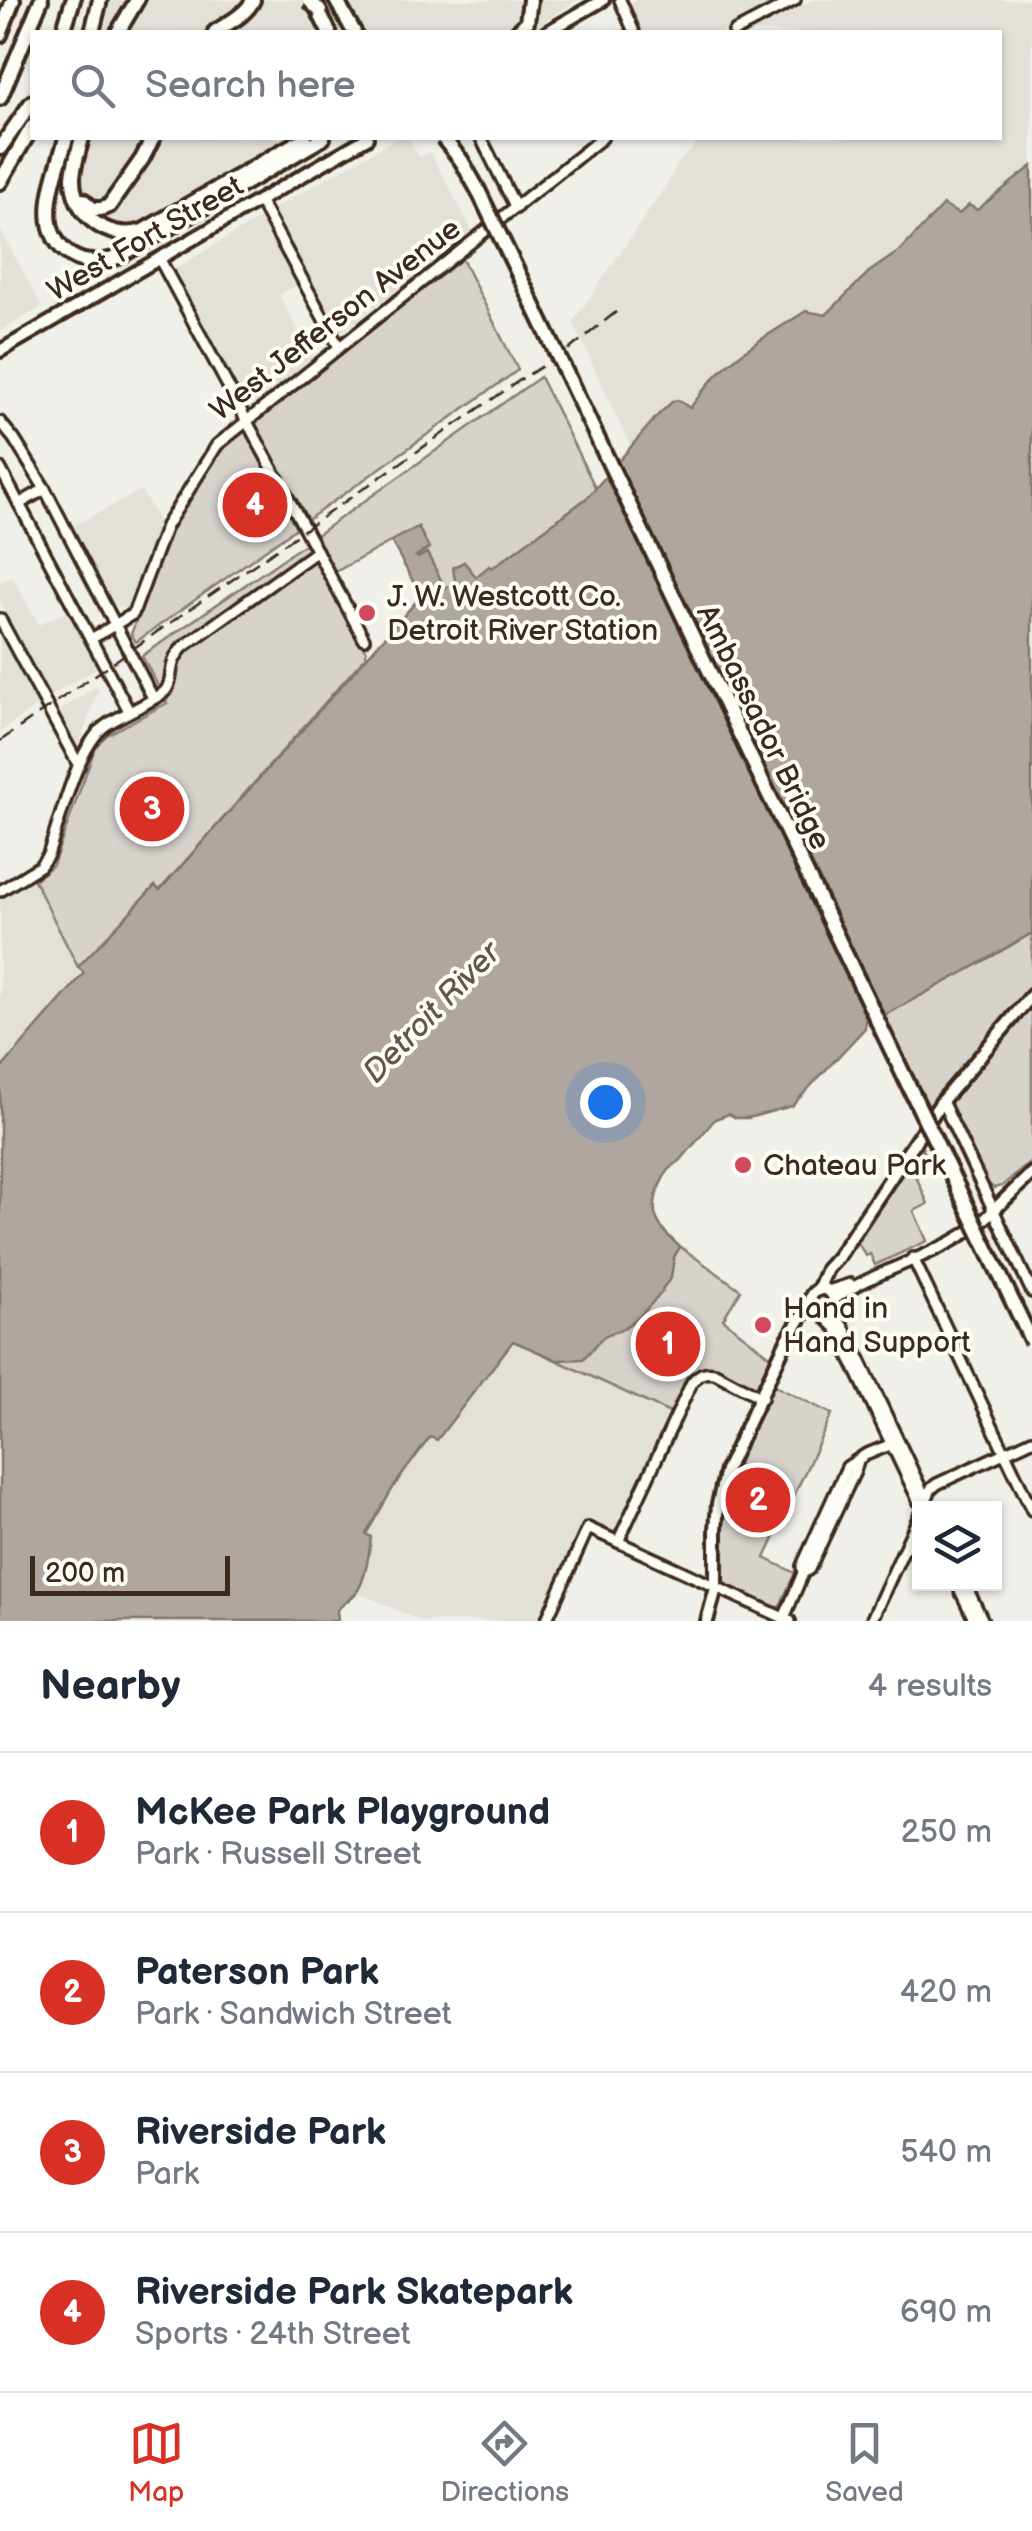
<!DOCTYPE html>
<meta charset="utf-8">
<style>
body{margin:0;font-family:"Balsamiq Sans",sans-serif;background:#f6f6f7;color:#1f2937}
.controls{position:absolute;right:30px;bottom:30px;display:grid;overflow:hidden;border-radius:0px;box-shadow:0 2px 8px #0004}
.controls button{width:90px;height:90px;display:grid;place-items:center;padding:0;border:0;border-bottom:2px solid #e0e1e3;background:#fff;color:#1f2937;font:50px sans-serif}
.scale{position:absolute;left:30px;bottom:25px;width:200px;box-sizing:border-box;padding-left:10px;border:5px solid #3b2a1e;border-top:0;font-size:28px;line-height:35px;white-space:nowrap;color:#3b2a1e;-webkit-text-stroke:8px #fdfcf7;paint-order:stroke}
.you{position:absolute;left:605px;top:1102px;width:35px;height:35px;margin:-25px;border:8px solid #fff;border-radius:50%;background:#1a73e8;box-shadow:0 0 0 15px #1a73e833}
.badge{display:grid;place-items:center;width:65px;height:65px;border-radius:50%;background:#d93025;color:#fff;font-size:32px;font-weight:700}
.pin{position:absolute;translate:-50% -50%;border:5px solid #fff;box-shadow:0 2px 10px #0006}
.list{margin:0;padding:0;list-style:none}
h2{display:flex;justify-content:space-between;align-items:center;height:130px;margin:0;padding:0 40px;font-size:42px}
h2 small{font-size:32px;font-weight:400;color:#747a83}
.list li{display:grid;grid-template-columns:65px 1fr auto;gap:30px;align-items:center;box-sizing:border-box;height:160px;padding:0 40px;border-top:2px solid #e0e1e3}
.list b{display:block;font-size:38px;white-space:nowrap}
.list p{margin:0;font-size:32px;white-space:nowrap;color:#747a83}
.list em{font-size:32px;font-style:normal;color:#747a83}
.icon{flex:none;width:55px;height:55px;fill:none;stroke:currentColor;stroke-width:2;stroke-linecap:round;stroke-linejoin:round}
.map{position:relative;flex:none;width:1032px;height:1621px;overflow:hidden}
.search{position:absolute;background:#fff;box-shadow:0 2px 8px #0004;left:30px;right:30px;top:30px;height:110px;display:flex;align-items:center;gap:25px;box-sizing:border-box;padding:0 35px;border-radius:0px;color:#747a83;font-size:38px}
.sheet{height:770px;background:#fff}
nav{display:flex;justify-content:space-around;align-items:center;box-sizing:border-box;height:140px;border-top:2px solid #e0e1e3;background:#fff;font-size:28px;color:#747a83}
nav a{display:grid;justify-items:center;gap:5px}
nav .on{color:#d93025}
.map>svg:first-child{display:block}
.built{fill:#e3e0da}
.green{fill:#d7d2cc;stroke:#897e75;stroke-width:2.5}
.water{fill:#aea69f;stroke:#80746b;stroke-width:2.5}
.pier{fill:#f1efea}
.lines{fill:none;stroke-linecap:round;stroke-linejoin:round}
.minor-casing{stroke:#3b2a1e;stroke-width:16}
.major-casing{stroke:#3b2a1e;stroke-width:18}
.highway-casing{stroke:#3b2a1e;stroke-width:20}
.minor{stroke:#fdfcf7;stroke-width:9}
.major{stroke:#fdfcf7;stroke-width:10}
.highway{stroke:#fdfcf7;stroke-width:12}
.rail{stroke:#3b2a1e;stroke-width:2.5;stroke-dasharray:15 8;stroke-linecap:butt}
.highway-bridge-casing{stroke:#3b2a1e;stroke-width:20;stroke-linecap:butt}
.highway-bridge{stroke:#fdfcf7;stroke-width:12}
.poi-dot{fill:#d1495b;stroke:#fdfcf7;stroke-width:4}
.labels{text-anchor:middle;stroke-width:8;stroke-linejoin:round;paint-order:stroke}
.street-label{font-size:30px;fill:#3b2a1e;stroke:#fdfcf7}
.poi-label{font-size:30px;fill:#3b2a1e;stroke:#fdfcf7;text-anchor:start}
.water-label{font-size:32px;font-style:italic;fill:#63554b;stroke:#fdfcf7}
</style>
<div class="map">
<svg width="1032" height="1621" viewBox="0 0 1032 1621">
<rect width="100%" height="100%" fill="#f1efea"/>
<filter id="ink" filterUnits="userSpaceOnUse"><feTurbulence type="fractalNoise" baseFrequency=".01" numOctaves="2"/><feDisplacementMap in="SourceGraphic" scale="20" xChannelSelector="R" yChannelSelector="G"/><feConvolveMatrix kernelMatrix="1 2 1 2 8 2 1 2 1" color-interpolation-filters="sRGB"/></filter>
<g filter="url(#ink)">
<g class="built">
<path d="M111,0H577L529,32H103Z"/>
<path d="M636,0H784L721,32H640L629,5Z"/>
<path d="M812,0H1032V166L977,211L959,214L943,205L902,250L869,272L826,316L713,379L690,409L676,400L658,415L631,448L573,322L669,181L677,164L702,138H1000V32H748Z"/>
<path d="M76,138H316L150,234L106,235L91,227L81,217Z"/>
<path d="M397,138H409L419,157L430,152L473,231L339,334L271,210Z"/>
<path d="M260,218L299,284L279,295L314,359L246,409L173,270Z"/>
<path d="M0,229L42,307L0,331Z"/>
<path d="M141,490L159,522L127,609L115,605L73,526Z"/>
<path d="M12,576L39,625L66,611L98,667L50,696L0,601V582Z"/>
<path d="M0,634L38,705L0,732Z"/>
<path d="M96,686L99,689L78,747L58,712Z"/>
<path d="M34,880L78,966L85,973L0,1070V900Z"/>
<path d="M513,1340L525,1348L672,1414L618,1531L612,1534L605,1533L585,1524L541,1621H421L357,1592L362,1584L365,1563L369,1553L366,1534L394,1486L430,1437Z"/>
</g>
<g class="green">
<path d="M462,259L518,370L136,642L131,634L170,530L222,450L258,418Z"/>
<path d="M540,377L596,489L587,498L491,569L489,567L476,577L464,562L454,575L456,581L439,594L426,553L417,558L416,555L418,527L335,572L315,536Z"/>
<path d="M306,543L366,651V656L159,891L155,886L78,967L34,880L53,865L96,745L107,735L167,703L142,656Z"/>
<path d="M1032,933V988L929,1108L887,1022L879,1018L968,970Z"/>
<path d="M1028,1010L1032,1011V1161L1002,1186L994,1188L984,1181L951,1109V1102L1022,1014Z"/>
<path d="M920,1142L925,1155L917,1159L918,1163L912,1167L928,1204L914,1211L927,1241L875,1265L870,1254L866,1256L857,1242Z"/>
<path d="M644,1221L741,1290L723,1319L774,1359L759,1388C737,1386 721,1367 697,1369L691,1376L672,1414L530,1348Z"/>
<path d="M773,1385L832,1414L765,1558L795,1573L779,1608L729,1589L723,1585L721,1581C722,1557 719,1533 722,1510C728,1465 753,1424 773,1385Z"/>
</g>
<path class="water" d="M1032,166V933L968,970L879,1018L865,1021V1028L792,1106L748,1118H736L729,1114L715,1119L680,1161C664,1169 653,1195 655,1213C658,1227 670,1238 680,1247L674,1257L671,1278L662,1289L663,1291L640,1316L624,1328L604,1336L583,1359L557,1360L513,1341L437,1440L430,1437L394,1486L366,1534L371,1537C370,1551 365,1582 356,1593C351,1599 343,1604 337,1610L338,1621H0V1070L84,973L78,967L155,886L160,890L421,596L391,541L418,527L429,548L416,556L418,558L427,553L442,582L436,588L439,594L455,581L453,567L464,562L476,577L489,566L492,568L587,498L658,415L673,401L678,400L690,408C698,398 706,386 715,377C740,350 775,331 806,311L826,315L869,272L901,250L943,205L959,214L969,205L977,210Z"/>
<path class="pier" d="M618,457L887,1019L880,1023L870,1025L604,473Z"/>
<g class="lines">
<defs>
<g id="minor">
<path d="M620,0L634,32"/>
<path d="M734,32L795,0"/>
<path d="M481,138L516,208"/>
<path d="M259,200L339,347"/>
<path d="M159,258L364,639"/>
<path d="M0,422L14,439L45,489L153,698"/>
<path d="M0,468L129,711"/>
<path d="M19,504L45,489"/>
<path d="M0,619L79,766"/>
<path d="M91,639L133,614L166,526L217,445L602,138"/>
<path d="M0,891L40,866L48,855C60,821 77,747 105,726C119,715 158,700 166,690C175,677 166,665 183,647L317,551"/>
<path d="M942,1101L1032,1292"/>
<path d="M913,1258L1032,1510"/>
<path d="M828,1291L850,1284"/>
<path d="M834,1299C883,1265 953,1254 994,1210"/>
<path d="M833,1305L837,1317L849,1337L930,1508"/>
<path d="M821,1313L836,1328L922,1508"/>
<path d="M925,1502L931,1489L937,1484L1032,1440"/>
<path d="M618,1542L692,1382C699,1374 704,1371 715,1373L762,1398"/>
<path d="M803,1573L802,1566L847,1467L865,1455L897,1442"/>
<path d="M957,1584L975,1621"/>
<path d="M965,1584L983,1621"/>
<path d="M784,1618L803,1573L809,1569L855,1471L858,1461"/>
<path d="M546,1621L588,1528L790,1621"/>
<path d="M871,1621L920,1514"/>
</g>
<g id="major">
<path d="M547,32L603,0"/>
<path d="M0,351L367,138"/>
<path d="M994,1210L1032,1173"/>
<circle cx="822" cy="1301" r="12"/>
<path d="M818,1290L827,1269L838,1257L942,1101L1032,995"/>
<path d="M707,1621L716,1588V1529L718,1504L726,1470L786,1342L810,1303"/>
</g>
<g id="highway">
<path d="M336,0L354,32"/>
<path d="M314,2L329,32"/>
<path d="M63,32L73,0"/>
<path d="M92,32L100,0"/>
<path d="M118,32L137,0"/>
<path d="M215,32C228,23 246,15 253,0"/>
<path d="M517,32L527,22L530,0"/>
<path d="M0,35L13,0"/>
<path d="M0,98L41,0"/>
<path d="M66,138C57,174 30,230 72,256C87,265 103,263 118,257L323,138"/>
<path d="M82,138C79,150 74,163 73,177C72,214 107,242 143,231L305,138"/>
<path d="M0,148L32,102"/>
<path d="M0,182L32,127"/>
<path d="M83,200L93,209H101L109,206L142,159L153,138"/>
</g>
</defs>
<use href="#minor" class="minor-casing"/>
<use href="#major" class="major-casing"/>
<use href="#highway" class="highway-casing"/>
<use href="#minor" class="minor"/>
<use href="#major" class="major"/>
<use href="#highway" class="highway"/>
<path class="rail" d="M0,741L520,380L571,348L621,308"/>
<defs>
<g id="highway-bridge">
<path d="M309,0L320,11"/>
<path d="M443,138L461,160L478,190L1032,1342"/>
</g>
</defs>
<use href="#highway-bridge" class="highway-bridge-casing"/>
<use href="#highway-bridge" class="highway-bridge"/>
</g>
</g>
<g class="poi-dot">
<circle cx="367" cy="613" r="10"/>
<circle cx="743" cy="1165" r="10"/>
<circle cx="763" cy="1325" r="10"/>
</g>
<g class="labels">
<g class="street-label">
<text transform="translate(145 238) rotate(-30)" y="10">West Fort Street</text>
<text transform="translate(335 319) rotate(-38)" y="10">West Jefferson Avenue</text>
<text transform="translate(764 727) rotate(64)" y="10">Ambassador Bridge</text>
</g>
<g class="poi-label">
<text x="387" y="606">J. W. Westcott Co.<tspan x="387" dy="34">Detroit River Station</tspan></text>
<text x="763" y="1175">Chateau Park</text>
<text x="783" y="1318">Hand in<tspan x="783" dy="34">Hand Support</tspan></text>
</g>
<g class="water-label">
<text transform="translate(431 1012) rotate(-46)" y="11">Detroit River</text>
</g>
</g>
</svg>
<div class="controls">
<button><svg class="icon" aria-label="layers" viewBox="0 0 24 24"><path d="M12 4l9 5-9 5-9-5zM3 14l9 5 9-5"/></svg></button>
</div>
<div class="scale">200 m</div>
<div class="you"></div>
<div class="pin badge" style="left:668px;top:1344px">1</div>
<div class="pin badge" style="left:758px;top:1500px">2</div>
<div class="pin badge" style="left:152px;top:809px">3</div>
<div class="pin badge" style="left:255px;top:505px">4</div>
<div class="search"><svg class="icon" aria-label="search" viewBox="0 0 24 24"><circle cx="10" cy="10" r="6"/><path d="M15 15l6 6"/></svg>Search here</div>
</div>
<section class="sheet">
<h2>Nearby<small>4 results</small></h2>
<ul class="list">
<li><span class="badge">1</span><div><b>McKee Park Playground</b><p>Park · Russell Street</p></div><em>250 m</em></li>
<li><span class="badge">2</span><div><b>Paterson Park</b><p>Park · Sandwich Street</p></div><em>420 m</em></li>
<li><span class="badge">3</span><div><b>Riverside Park</b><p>Park</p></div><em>540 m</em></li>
<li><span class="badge">4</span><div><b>Riverside Park Skatepark</b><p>Sports · 24th Street</p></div><em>690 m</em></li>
</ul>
</section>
<nav>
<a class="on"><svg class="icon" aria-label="map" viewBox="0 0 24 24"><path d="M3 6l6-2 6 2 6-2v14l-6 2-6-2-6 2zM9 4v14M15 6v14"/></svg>Map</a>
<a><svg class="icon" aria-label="directions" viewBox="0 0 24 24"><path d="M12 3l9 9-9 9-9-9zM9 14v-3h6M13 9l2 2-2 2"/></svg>Directions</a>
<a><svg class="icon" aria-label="saved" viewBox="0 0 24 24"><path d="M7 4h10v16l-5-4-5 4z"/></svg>Saved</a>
</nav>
